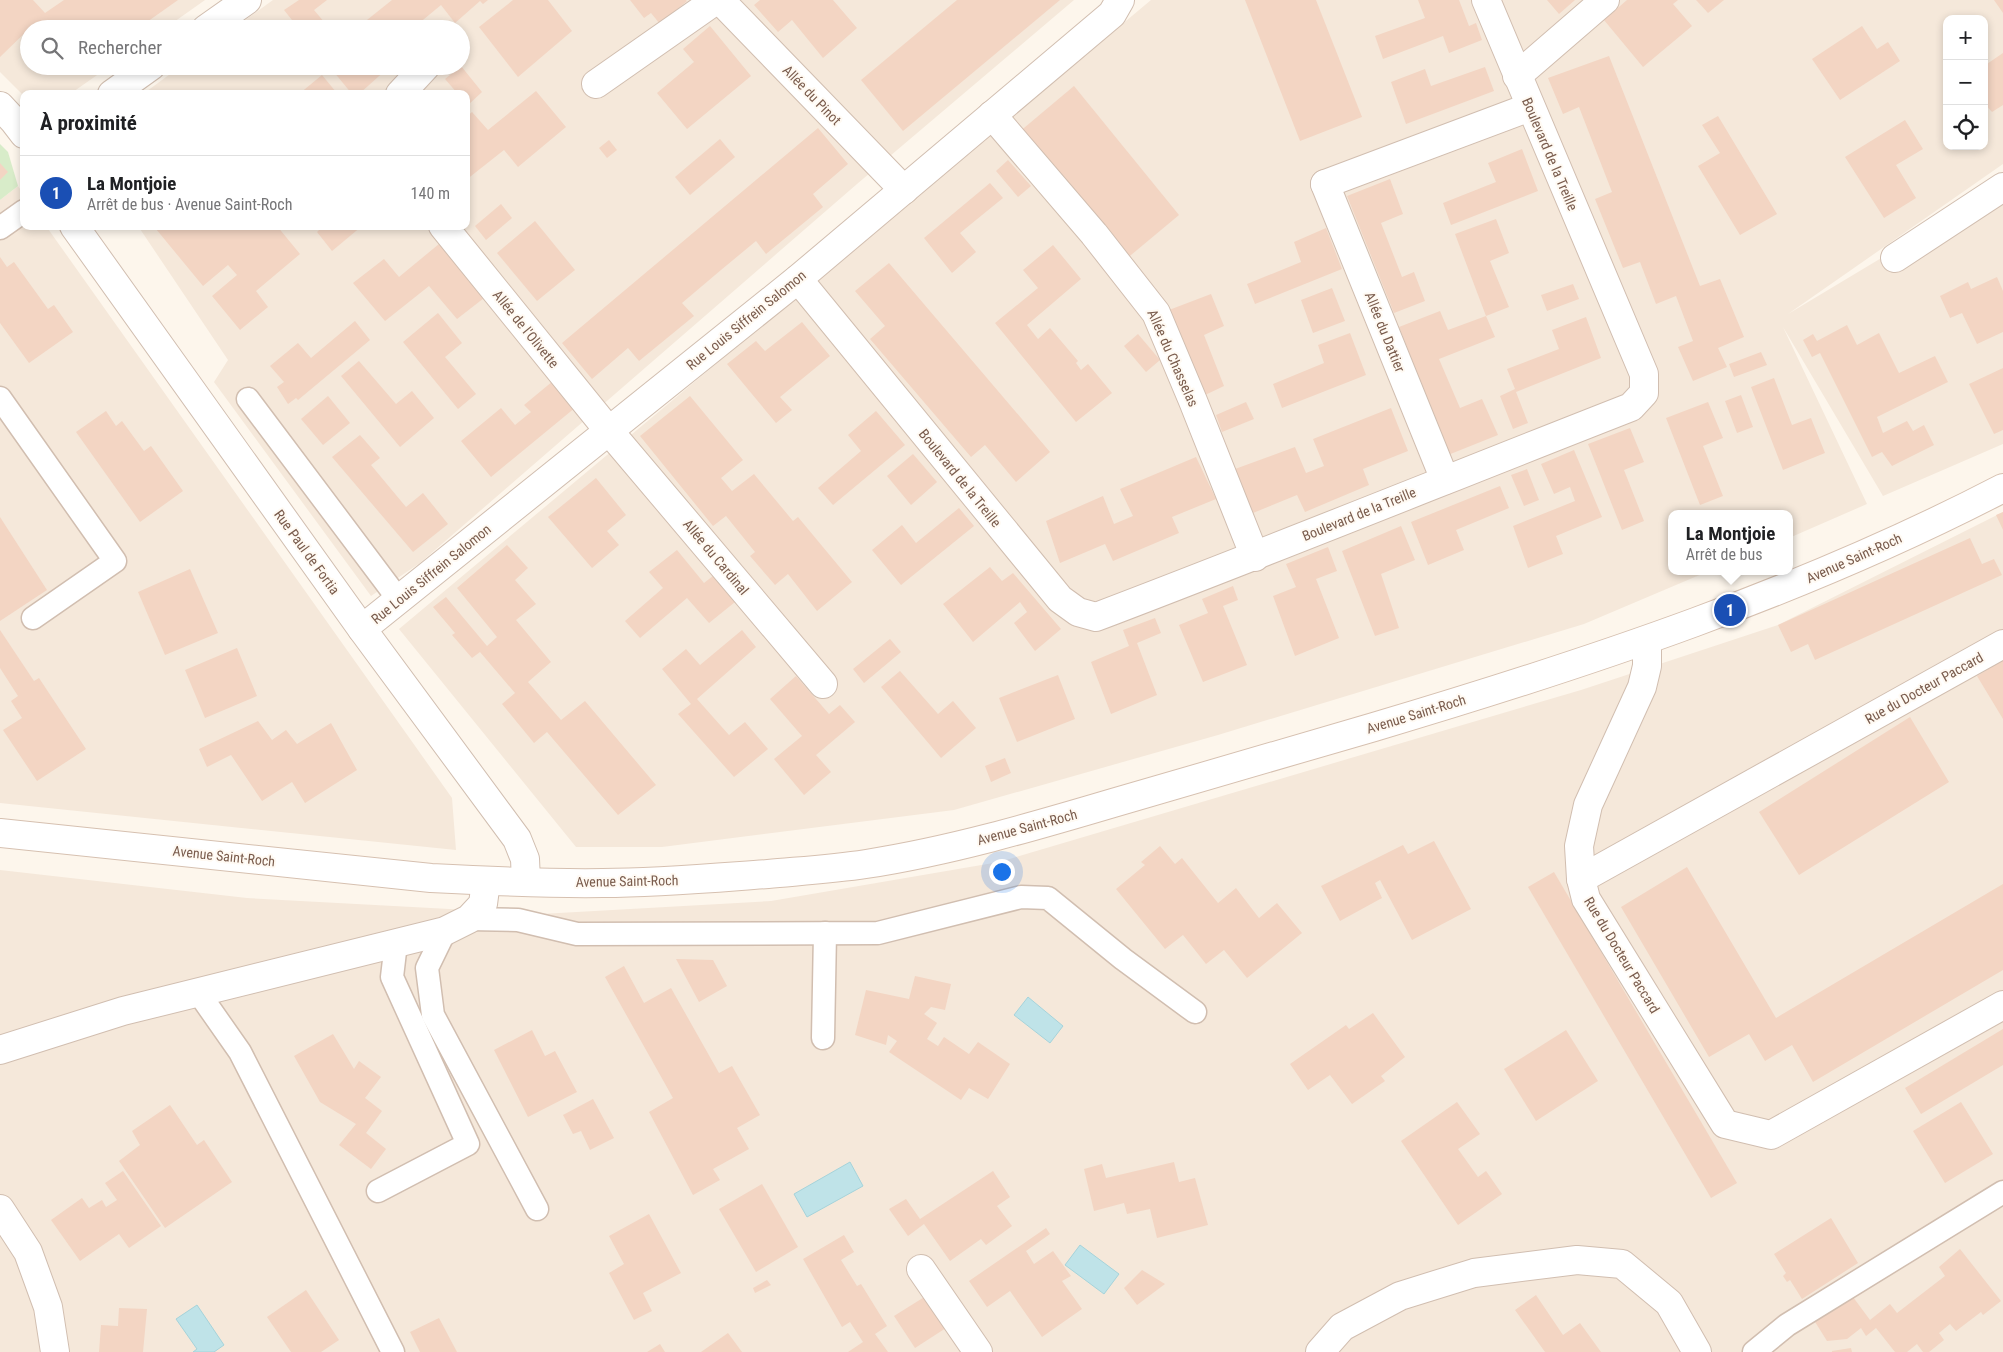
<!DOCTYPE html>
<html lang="fr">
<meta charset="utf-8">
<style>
body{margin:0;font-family:"Roboto Condensed",sans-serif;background:#f2f2f2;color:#202124}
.controls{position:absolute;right:15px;top:15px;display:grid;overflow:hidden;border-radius:10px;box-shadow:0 2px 8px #0003}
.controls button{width:45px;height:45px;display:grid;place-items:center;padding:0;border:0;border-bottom:1px solid #e0e0e0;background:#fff;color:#202124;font:25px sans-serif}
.you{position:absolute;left:1001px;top:871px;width:18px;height:18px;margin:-12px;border:4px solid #fff;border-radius:50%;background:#1a73e8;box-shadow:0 0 0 8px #1a73e833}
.badge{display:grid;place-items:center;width:32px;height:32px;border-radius:50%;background:#0f766e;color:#fff;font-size:16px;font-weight:700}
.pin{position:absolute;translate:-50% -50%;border:2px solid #fff;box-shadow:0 1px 5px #0006}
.popup{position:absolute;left:1668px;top:510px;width:125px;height:65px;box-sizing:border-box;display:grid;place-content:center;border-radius:10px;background:#fff;filter:drop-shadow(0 1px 4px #0005);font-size:16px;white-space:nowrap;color:#757577}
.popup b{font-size:19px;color:#202124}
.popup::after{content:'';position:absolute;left:50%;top:100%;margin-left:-10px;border:10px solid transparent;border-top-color:#fff}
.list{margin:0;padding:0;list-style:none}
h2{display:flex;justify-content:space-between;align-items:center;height:65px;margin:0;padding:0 20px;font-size:21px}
h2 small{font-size:16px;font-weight:400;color:#757577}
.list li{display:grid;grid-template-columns:32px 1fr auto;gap:15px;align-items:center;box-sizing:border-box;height:75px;padding:0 20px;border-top:1px solid #e0e0e0}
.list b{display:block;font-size:19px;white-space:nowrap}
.list p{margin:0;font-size:16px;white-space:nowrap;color:#757577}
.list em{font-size:16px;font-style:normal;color:#757577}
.icon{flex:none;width:28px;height:28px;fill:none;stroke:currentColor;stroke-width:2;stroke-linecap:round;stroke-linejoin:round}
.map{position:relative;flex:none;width:2003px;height:1352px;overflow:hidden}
.search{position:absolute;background:#fff;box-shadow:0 2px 8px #0003;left:20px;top:20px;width:450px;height:55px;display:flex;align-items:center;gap:12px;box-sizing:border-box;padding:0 18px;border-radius:28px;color:#757577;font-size:19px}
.panel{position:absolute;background:#fff;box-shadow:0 2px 8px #0003;left:20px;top:90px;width:450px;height:140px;border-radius:10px}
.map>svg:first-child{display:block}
.residential{fill:#f5e8da;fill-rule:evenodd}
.green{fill:#d8ecc9}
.water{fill:#bfe3e8;stroke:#a5d3da}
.building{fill:#f3d5c3}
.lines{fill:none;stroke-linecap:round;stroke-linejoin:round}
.service-casing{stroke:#d1beb0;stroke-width:25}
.pedestrian-casing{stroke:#d1beb0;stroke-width:30}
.minor-casing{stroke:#d1beb0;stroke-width:30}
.secondary-casing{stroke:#d6c0b0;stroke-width:30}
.service{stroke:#fff;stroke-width:22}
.pedestrian{stroke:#fff;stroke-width:28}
.minor{stroke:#fff;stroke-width:28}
.secondary{stroke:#fff;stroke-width:28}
.labels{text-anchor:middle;stroke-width:4;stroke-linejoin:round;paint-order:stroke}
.street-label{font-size:14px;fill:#7a5c4d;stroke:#fffaf3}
</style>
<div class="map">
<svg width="2003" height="1352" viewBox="0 0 2003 1352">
<rect width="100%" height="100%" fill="#fdf6ec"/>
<g class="residential">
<path d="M0,0H205L164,29H29V66H110L70,94H24V96L0,72Z"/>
<path d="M273,0H1074L857,184L420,563L371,596L214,382L228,360L138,226H466V94H143L181,66H461V29H233Z"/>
<path d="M1151,0H2003V164L1788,314L2003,185V444L1883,496L1783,327L1867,504L1789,538V514H1671V571H1709L1584,624L1218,735L954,810L662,847H576L399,629ZM1947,19H1984V146H1947Z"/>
<path d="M18,186L24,195V226H46L452,798L456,850L0,803V200Z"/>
<path d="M2003,512V1352H0V870L247,898L541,914L771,901L999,862L1581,690L1778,625Z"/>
</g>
<path class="green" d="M0,144L8,152L18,186L0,200Z"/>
<g class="water">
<path d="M1028,997L1063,1026L1050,1043L1014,1015Z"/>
<path d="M850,1162L863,1186L807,1217L794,1194Z"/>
<path d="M1080,1245L1119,1274L1104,1294L1065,1265Z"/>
<path d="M197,1305L224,1345L214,1352H193L197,1349L176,1319Z"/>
</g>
<g class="building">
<path d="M0,0H33L45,13L64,0H178L137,29H40L36,22L0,57Z"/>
<path d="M299,0H327L314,10L330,29H297L295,26L296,25L284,10Z"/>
<path d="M392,0H488L483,4L480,1L455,23L441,5L412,29H374L367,20Z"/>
<path d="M513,0H548L572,31L518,77L479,27Z"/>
<path d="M630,0H686L687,1L660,24L651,13L644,18Z"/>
<path d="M760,0H833L857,28L823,58L792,20L778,32L754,5Z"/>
<path d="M957,0H1060L903,131L861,80Z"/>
<path d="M1245,0H1316L1362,117L1300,141Z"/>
<path d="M1418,0H1459L1469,26L1476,23L1482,40L1449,53L1443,36L1383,59L1375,36L1425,18Z"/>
<path d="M1547,0H1575L1559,14Z"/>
<path d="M1627,0H1678L1673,4L1692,26L1643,67L1604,20Z"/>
<path d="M1696,0H1724L1708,13Z"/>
<path d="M1994,0H2003V13Z"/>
<path d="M277,23L282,29H269Z"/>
<path d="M710,26L751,76L687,129L657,93L694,62L683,49Z"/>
<path d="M1862,26L1877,49L1888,42L1900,61L1840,100L1812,59Z"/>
<path d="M2003,53V105L1992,112L1984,103V66Z"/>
<path d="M1609,56L1700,286L1720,279L1744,337L1718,348L1727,367L1693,381L1678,347L1693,341L1676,296L1656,304L1640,262L1623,268L1595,199L1612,192L1579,107L1563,114L1548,78Z"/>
<path d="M67,66H83L73,74Z"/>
<path d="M329,66H387L388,68L359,94H352Z"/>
<path d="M461,66L482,92L468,105L466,94H458L445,79Z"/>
<path d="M1485,67L1494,91L1406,124L1391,82L1425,69L1431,86Z"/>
<path d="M322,75L336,92L334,94H299Z"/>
<path d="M1074,86L1179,215L1125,260L1018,133Z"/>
<path d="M536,91L566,127L518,167L504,150L466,180V117L472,112L488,130Z"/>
<path d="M1718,116L1777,214L1740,235L1698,166L1720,153L1702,125Z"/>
<path d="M1905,120L1923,149L1896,165L1916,198L1884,218L1845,157Z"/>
<path d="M818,128L848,164L813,194L823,207L766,254L756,241L721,270L682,303L694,316L639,361L628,348L592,379L562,343Z"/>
<path d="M720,139L735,157L690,195L675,177Z"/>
<path d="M609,140L617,150L607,158L599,148Z"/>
<path d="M1522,149L1538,191L1451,225L1443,203L1496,182L1488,163Z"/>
<path d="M1008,160L1031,186L1018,197L996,171Z"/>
<path d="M0,163L8,172L0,180Z"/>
<path d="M1390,179L1403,214L1381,223L1402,277L1414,272L1425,301L1394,313L1347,196Z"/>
<path d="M990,183L1003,198L960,233L976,252L952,273L924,238Z"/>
<path d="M501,204L512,218L486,240L475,226Z"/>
<path d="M1496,219L1509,253L1490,261L1509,307L1486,316L1455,234Z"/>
<path d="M535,221L575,270L537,301L497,253Z"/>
<path d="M159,226H277L300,254L256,291L268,307L240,330L212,296L237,275L228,265L203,286L156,229Z"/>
<path d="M323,226H362L332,251L317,232Z"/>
<path d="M1326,228L1342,269L1255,304L1247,284L1301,262L1294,242Z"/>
<path d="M439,244L484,298L457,319L429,286L385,321L353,283L384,259L399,277Z"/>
<path d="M1053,245L1081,279L1027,325L1038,339L1050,328L1078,361L1076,363L1081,370L1088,364L1112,393L1076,422L995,323L1038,288L1023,270Z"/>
<path d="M0,257L7,267L14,262L48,309L54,305L73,332L29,363L0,323Z"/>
<path d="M889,263L1050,452L1016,482L985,445L971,457L870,339L885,326L855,291Z"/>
<path d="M1997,277L2003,291V332L1977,344L1962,313L1950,318L1940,296L1968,282L1971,289Z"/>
<path d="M1573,284L1579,299L1547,311L1541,295Z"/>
<path d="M1332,288L1345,321L1313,333L1301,300Z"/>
<path d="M1211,294L1224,326L1204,335L1224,386L1203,396L1169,310Z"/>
<path d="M1440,311L1448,330L1486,316L1495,337L1439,359L1460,408L1482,399L1498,435L1448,455L1409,370L1415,368L1399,327Z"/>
<path d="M438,313L462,343L445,357L476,394L458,409L403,342Z"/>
<path d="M1586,317L1601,358L1516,392L1528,423L1513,429L1500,396L1515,389L1507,369L1559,349L1552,330Z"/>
<path d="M355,321L370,340L298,400L296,398L288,404L277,387L284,382L270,366L298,343L311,358Z"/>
<path d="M802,322L830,356L780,397L792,410L776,423L727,364L756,341L765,351Z"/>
<path d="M1847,325L1857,345L1879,333L1899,373L1935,356L1948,382L1877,417L1883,433L1907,421L1913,431L1924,425L1934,445L1892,466L1882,452L1872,457L1820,353L1812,357L1803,340L1813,334L1817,341Z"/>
<path d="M1350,333L1366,375L1282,408L1273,384L1324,363L1318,345Z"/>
<path d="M1138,334L1160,360L1146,372L1124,346Z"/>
<path d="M1761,352L1767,365L1734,377L1729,364Z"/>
<path d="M359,361L396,404L412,391L434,418L400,447L341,376Z"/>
<path d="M2003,368V430L1994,434L1969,384Z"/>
<path d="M1774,378L1792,425L1811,418L1825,453L1783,470L1751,387Z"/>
<path d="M553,381L576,407L491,477L461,441L501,408L515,425L531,412L524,405Z"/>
<path d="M1741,395L1753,427L1737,433L1725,401Z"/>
<path d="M328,396L350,423L323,445L301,419Z"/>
<path d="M690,396L743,460L721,478L732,491L754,474L793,521L798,517L852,582L817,611L788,574L775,585L750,556L755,552L726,516L713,526L640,436Z"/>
<path d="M1246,402L1254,419L1222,432L1216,415Z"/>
<path d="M1708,402L1723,438L1703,446L1723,496L1700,505L1666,418Z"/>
<path d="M1391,408L1408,451L1363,469L1369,485L1305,512L1297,495L1253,513L1235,469L1295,447L1306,473L1324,466L1313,439Z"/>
<path d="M106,411L116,426L122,421L144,451L151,446L183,491L140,522L76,432Z"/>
<path d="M876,411L905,445L833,505L818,488L861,451L848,435Z"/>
<path d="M1630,428L1644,462L1624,470L1644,521L1622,530L1588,444Z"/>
<path d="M360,435L380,458L371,465L406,507L423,493L448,524L413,552L332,457Z"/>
<path d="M1574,450L1602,517L1556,536L1563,554L1528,568L1513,526L1575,501L1570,487L1554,494L1541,464Z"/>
<path d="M913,454L937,482L911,505L887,476Z"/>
<path d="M1196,457L1216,499L1172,517L1179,533L1113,561L1105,544L1060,563L1046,521L1103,496L1114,524L1133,516L1120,489Z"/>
<path d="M1527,469L1539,500L1524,506L1511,475Z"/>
<path d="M596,478L626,515L607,531L619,545L592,568L548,517Z"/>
<path d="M1500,486L1509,508L1456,530L1464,550L1428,565L1411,522Z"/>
<path d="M959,508L974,526L901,585L872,550L902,525L916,543Z"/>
<path d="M2003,512V530L1996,515Z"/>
<path d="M0,517L47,590L0,621Z"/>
<path d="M1401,526L1415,560L1381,574L1399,628L1375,636L1342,551Z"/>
<path d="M1970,538L1982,564L1994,559L2002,575L1815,660L1808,644L1791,652L1778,625Z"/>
<path d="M507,545L528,568L515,580L536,604L516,620L551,662L528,682L561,720L585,701L656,785L618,815L547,732L534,743L502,704L515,693L480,652L472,658L452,635L455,633L433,607L446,597L487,646L497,637L457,588Z"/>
<path d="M1328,547L1337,571L1316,579L1339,638L1295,656L1273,596L1296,587L1286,564Z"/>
<path d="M677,550L704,583L713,576L735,602L709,623L687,598L640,638L625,621L663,588L649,572Z"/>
<path d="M990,567L1002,581L1013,573L1061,629L1035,651L1014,623L1027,612L1020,602L973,642L943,604Z"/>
<path d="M190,569L218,633L165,655L138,592Z"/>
<path d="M1233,586L1238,600L1223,606L1247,665L1203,682L1179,625L1208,613L1202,599Z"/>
<path d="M1155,618L1161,633L1137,643L1157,695L1111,714L1091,662L1129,646L1123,630Z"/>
<path d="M0,630L34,681L39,678L86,749L37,781L3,730L22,718L11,701L18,696L0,668Z"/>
<path d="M742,630L756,647L697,699L729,735L745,722L768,749L734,777L678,714L691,704L662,669L686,649L700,665Z"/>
<path d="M890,639L901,652L864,683L853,669Z"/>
<path d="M237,648L257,696L205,718L185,670Z"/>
<path d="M2003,660V719L1977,676Z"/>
<path d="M900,671L938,714L953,701L976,728L941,758L881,687Z"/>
<path d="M1058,675L1075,719L1017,742L999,698Z"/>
<path d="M796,676L829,714L840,705L855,722L816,755L831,772L804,795L774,759L802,736L770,699Z"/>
<path d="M1910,717L1949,782L1799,875L1759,812Z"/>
<path d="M258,721L272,740L286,730L297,744L331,723L357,770L305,803L292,782L262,801L231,755L207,767L199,749Z"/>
<path d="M1005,758L1011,773L991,782L985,766Z"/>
<path d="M1434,841L1471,909L1412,940L1380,880L1375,883L1382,898L1340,921L1321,886L1403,845L1408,854Z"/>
<path d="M1160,846L1175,864L1182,858L1218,903L1236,888L1259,918L1277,903L1302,933L1247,978L1224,950L1206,964L1183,935L1165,949L1116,889L1145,865L1141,862Z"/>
<path d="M1687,867L1776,1018L2003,884V970L1813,1082L1792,1045L1765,1061L1749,1034L1709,1057L1621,907Z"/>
<path d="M1554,872L1737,1183L1711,1198L1528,887Z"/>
<path d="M676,959L713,960L727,986L699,1002Z"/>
<path d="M624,966L644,1003L671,988L719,1073L732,1066L760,1115L737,1128L749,1149L713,1169L720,1180L693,1195L649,1112L673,1098L605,977Z"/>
<path d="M915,976L951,984L945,1010L931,1007L924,1014L937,1023L927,1039L938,1046L944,1037L969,1054L978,1042L1010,1064L988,1099L969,1088L961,1100L889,1052L897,1041L888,1035L886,1045L855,1035L866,990L909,999Z"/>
<path d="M1373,1013L1405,1057L1381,1076L1385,1081L1352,1104L1330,1075L1308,1090L1290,1064L1346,1025L1349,1029Z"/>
<path d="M2003,1029V1065L1921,1114L1905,1088Z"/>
<path d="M532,1030L545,1056L555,1051L577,1092L528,1117L494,1050Z"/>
<path d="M1566,1030L1598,1081L1536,1121L1504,1069Z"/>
<path d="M333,1034L354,1069L359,1061L381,1077L365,1098L382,1111L366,1133L386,1149L371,1169L339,1145L356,1124L320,1102L294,1056Z"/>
<path d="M593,1099L614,1138L590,1150L581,1131L573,1134L563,1115Z"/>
<path d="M1457,1102L1480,1134L1458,1149L1478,1177L1486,1171L1502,1194L1458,1225L1401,1141Z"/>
<path d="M1961,1102L1993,1154L1945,1183L1913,1131Z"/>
<path d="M170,1105L197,1145L204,1140L232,1182L165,1228L119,1161L140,1145L132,1131Z"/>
<path d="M1174,1162L1179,1182L1195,1178L1208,1225L1157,1238L1150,1209L1127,1214L1124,1203L1094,1211L1084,1169L1102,1164L1106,1178Z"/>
<path d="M123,1171L161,1226L129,1248L119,1234L80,1261L51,1220L82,1198L89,1208L102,1200L106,1207L117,1200L105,1183Z"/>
<path d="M993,1171L1010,1197L997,1206L1012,1226L986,1245L981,1239L950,1261L924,1224L908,1236L889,1209L906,1199L920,1219Z"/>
<path d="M762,1184L798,1247L756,1272L719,1209Z"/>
<path d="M649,1214L681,1273L643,1293L652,1311L634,1320L609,1273L624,1264L609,1236Z"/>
<path d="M1831,1218L1858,1263L1802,1299L1790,1280L1787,1282L1783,1276L1786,1273L1774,1254Z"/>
<path d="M1046,1228L1050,1234L1026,1251L1034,1264L1053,1251L1071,1276L1062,1281L1082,1309L1042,1337L1010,1291L987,1307L969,1281Z"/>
<path d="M844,1235L854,1252L841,1260L857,1286L861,1284L887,1326L875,1334L888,1352H848L863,1342L850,1322L842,1327L803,1259Z"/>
<path d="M1960,1249L2001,1301L1983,1315L1981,1312L1956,1331L1950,1324L1939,1333L1944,1340L1929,1352H1923L1917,1344L1907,1352H1895L1876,1328L1866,1336L1861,1328L1847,1339L1827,1341L1812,1317L1850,1293L1870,1320L1890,1304L1897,1313L1945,1276L1939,1267Z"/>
<path d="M1142,1270L1165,1284L1137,1305L1124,1288Z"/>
<path d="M767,1280L771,1285L755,1293L753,1288Z"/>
<path d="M306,1290L339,1340L321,1352H291L267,1317Z"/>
<path d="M1536,1295L1563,1335L1580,1323L1601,1352H1545L1515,1310Z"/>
<path d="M926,1296L946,1328L915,1348L894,1316Z"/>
<path d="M119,1308L147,1309L143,1352H99L101,1325L118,1326Z"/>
<path d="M439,1318L457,1352H420L410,1332Z"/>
<path d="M728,1333L742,1352H701Z"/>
<path d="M660,1344L665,1352H647Z"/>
<path d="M1851,1348L1852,1352H1832V1351Z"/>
</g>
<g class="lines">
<defs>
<g id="service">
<path d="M0,228L24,211"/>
<path d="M0,398L115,561L33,618"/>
<path d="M248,399L399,600"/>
<path d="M469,919L518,920L577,934L878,933L1021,897L1048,898L1123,959L1195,1012"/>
<path d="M445,931L427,968L433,1015L537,1209"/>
<path d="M198,992L240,1052L393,1352"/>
<path d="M823,1038L825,933"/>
<path d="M378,1191L468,1144L392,977L396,943"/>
<path d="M1754,1352L1787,1325L2003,1192"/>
</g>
<path id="pedestrian" d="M1325,184L1530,107"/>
<g id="minor">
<path d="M720,0L904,190"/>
<path d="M206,29L247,0"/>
<path d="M1517,76L1605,0"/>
<path d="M596,84L716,0"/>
<path d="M112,94L151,66"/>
<path d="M400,94L426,66"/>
<path d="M0,106L14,121L24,134"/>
<path d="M992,115L1094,234L1156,313L1193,401L1255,557"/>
<path d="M1325,184L1445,480"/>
<path d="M74,226L362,629L517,839L525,859L526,881"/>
<path d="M443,226L609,431L823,684"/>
<path d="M1895,258L2003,187"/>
<path d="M798,279L1060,599L1078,612L1096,617C1275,549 1452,477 1631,407L1644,393V374L1486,0"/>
<path d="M362,629L798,279L1112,14L1120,0"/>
<path d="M2003,644L1581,879L1586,899L1725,1124L1771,1135L2003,1005"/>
<path d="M1581,879L1579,846L1588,805L1642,687L1647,666V641"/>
<path d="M0,1050L123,1011L445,931L469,919L483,904L486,881"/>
<path d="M0,1209L28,1252L48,1307L55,1352"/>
<path d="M921,1269L978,1352"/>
<path d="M1320,1352L1342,1327L1400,1296L1474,1273L1577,1260L1622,1264L1669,1303L1697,1352"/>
</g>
<path id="secondary" d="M0,833L431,878C488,881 546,884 603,883C658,883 713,878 768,874C800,871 833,869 866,864C950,851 1032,827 1113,803C1200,778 1287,753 1374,727C1589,663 1803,592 2003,488"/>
</defs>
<use href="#service" class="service-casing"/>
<use href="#pedestrian" class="pedestrian-casing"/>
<use href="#minor" class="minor-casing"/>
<use href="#secondary" class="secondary-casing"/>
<use href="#service" class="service"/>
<use href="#pedestrian" class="pedestrian"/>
<use href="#minor" class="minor"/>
<use href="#secondary" class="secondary"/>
</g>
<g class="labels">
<g class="street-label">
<text transform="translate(812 95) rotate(46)" y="5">Allée du Pinot</text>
<text transform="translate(1550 154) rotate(67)" y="5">Boulevard de la Treille</text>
<text transform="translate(746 320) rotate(-39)" y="5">Rue Louis Siffrein Salomon</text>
<text transform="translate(526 329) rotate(51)" y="5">Allée de l'Olivette</text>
<text transform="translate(1385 332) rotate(68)" y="5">Allée du Dattier</text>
<text transform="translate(1173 358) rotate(66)" y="5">Allée du Chasselas</text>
<text transform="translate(960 478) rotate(51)" y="5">Boulevard de la Treille</text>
<text transform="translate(1359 514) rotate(-22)" y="5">Boulevard de la Treille</text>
<text transform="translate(307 552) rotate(54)" y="5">Rue Paul de Fortia</text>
<text transform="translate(716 557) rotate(50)" y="5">Allée du Cardinal</text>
<text transform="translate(1854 558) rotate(-24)" y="5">Avenue Saint-Roch</text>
<text transform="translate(431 574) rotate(-39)" y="5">Rue Louis Siffrein Salomon</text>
<text transform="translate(1924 688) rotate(-29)" y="5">Rue du Docteur Paccard</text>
<text transform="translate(1416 714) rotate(-17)" y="5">Avenue Saint-Roch</text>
<text transform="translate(1027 827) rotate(-15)" y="5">Avenue Saint-Roch</text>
<text transform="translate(224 856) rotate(6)" y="5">Avenue Saint-Roch</text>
<text transform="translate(627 881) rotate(-1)" y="5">Avenue Saint-Roch</text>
<text transform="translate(1622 955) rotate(59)" y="5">Rue du Docteur Paccard</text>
</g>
</g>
</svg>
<div class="controls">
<button>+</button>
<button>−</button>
<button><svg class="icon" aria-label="locate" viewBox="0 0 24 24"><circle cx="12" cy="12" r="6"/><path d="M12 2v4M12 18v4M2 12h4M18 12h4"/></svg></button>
</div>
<div class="you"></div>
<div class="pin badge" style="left:1730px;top:610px;background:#1a4fb4">1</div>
<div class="popup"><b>La Montjoie</b>Arrêt de bus</div>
<div class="search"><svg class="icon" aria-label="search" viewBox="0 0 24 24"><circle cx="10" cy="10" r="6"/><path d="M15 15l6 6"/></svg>Rechercher</div>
<section class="panel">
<h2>À proximité<small></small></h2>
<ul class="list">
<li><span class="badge" style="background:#1a4fb4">1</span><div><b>La Montjoie</b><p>Arrêt de bus · Avenue Saint-Roch</p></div><em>140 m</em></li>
</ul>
</section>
</div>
